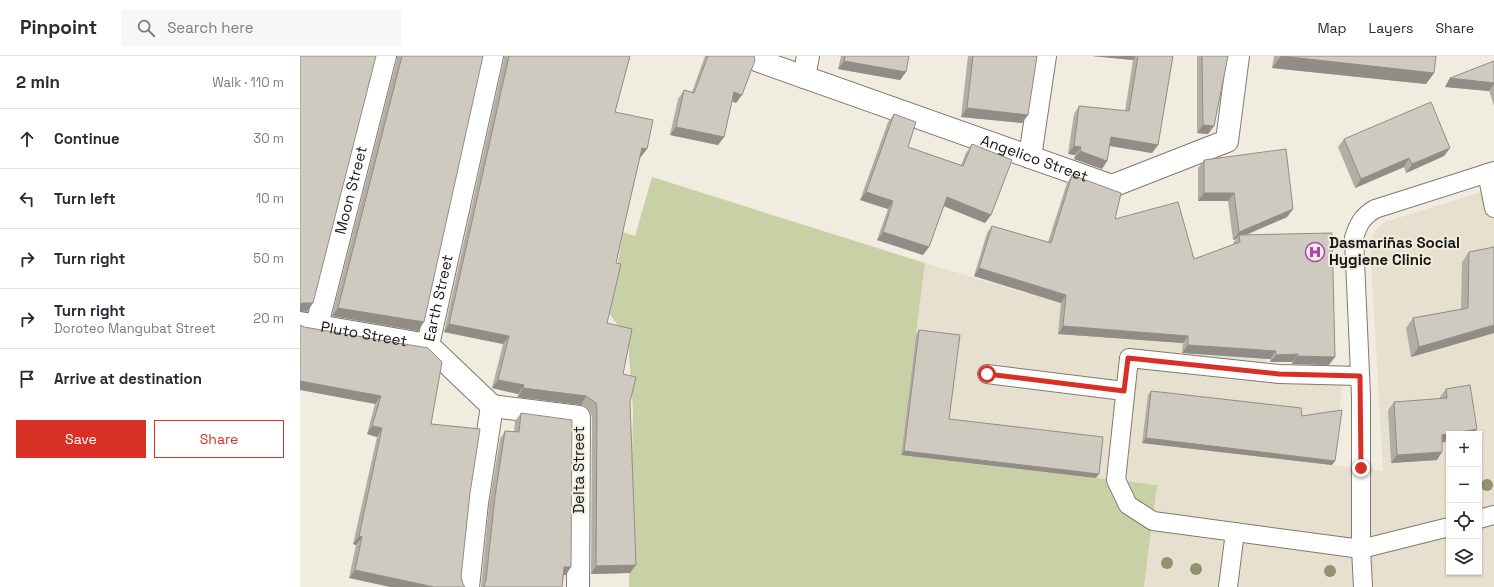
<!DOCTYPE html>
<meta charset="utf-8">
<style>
body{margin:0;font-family:"Space Grotesk",sans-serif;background:#f7f7f7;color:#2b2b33}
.controls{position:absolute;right:12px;bottom:12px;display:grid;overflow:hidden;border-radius:0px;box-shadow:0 1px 3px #0004}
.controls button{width:36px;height:36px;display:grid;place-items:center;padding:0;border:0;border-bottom:1px solid #e1e1e2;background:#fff;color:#2b2b33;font:20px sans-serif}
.stop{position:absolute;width:12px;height:12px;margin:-9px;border:3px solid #d93025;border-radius:50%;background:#fff}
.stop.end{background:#d93025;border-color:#fff;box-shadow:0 1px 4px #0008}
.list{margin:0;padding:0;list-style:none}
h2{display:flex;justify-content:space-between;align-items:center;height:52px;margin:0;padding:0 16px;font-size:17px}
h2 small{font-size:13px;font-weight:400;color:#7c7c81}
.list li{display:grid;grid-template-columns:26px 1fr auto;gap:12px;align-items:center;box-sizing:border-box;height:60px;padding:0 16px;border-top:1px solid #e1e1e2}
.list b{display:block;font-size:15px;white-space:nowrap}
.list p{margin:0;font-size:13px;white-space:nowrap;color:#7c7c81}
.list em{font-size:13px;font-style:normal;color:#7c7c81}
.actions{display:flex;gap:8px;padding:12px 16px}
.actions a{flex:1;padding:9px 0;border:1px solid #d93025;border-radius:0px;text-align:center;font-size:14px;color:#d93025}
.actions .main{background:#d93025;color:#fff}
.icon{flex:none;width:22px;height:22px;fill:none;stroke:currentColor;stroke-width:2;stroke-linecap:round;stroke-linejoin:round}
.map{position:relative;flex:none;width:1194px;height:531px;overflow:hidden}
header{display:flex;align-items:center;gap:24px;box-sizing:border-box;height:56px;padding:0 20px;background:#fff;border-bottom:1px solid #e1e1e2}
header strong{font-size:19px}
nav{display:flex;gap:22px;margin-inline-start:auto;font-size:14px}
.search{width:280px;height:36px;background:#f7f7f7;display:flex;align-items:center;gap:10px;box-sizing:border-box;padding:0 14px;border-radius:0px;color:#7c7c81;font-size:15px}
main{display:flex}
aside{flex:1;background:#fff}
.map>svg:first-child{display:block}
.built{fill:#e8e0ce;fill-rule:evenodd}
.green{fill:#cad0a6}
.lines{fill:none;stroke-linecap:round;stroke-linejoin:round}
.service-casing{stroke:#7e7a6f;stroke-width:20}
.minor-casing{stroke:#7e7a6f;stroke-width:24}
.service{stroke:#fff;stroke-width:18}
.minor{stroke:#fff;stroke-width:22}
.tree{fill:#91926e}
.wall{fill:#b2aea4}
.shaded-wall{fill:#918d86}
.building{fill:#cfcabf;stroke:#918d86}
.route{stroke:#d93025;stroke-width:5}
.labels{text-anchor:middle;stroke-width:4;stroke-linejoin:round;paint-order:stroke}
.street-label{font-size:15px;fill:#181612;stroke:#f1ece0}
.poi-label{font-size:15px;font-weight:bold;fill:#181612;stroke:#f1ece0;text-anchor:start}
</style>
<header>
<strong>Pinpoint</strong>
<div class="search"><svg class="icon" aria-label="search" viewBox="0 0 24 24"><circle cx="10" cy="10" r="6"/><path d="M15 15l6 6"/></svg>Search here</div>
<nav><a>Map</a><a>Layers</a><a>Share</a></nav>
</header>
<main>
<aside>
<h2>2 min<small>Walk · 110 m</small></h2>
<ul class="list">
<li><svg class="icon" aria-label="ahead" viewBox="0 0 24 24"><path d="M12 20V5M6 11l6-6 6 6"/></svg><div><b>Continue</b></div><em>30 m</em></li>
<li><svg class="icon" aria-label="left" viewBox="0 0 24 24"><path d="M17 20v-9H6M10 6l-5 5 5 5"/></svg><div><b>Turn left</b></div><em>10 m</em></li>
<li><svg class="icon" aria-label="right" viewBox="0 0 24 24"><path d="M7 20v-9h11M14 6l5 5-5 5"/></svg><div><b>Turn right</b></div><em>50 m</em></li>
<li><svg class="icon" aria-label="right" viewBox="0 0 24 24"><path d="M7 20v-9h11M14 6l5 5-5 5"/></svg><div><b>Turn right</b><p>Doroteo Mangubat Street</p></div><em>20 m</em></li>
<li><svg class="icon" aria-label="arrive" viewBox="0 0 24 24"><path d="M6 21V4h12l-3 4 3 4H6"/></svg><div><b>Arrive at destination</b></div></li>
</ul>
<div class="actions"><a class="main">Save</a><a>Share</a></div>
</aside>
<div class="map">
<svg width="1194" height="531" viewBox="0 0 1194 531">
<rect width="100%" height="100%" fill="#f1ece0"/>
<path class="built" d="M1194,132V531H844L853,465L816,424L601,399L625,207L725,237L965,257L967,308L1045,309L1032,409L1083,415L1070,187L1075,175L1085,166ZM1149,378H1179V516H1149Z"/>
<path class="green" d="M352,121L625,207L601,399L857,429L844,531H329L333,355L328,284L309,257L323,176L335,180Z"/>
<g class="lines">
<defs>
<g id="service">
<path d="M1187,117L1194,152"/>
<path d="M687,318L824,335"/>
<path d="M1060,320L979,318L829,302L816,424L828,449L853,465L1061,493L1149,471"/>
<path d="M1179,463L1194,459"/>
<path d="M928,531L935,476"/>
<path d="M1063,531L1061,493V340L1054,182C1058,168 1063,160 1075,153L1194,115"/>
</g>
<g id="minor">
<path id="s1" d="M459,5L812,130L927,85L938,0"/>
<path d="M504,21L508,0"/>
<path d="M730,101L745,0"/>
<path id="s2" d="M0,267L128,289"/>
<path id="s3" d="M17,269L85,0"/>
<path id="s4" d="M128,289L192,0"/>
<path d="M128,289L192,350L177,447L168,531"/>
<path d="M192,350L279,361L278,531"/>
</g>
</defs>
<use href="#service" class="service-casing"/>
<use href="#minor" class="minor-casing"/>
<use href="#service" class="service"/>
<use href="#minor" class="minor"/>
</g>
<g class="tree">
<circle cx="1187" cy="429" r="6"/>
<circle cx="867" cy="507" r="6"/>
<circle cx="896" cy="513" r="6"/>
<circle cx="1030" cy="515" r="6"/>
</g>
<g class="wall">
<path d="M97,0H183L118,275L32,260L97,3Z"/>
<path d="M204,0H330L315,56L341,101H340L325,166L316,207L307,267L330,346V517L291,518L292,361L290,355L281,349L218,341V338L192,332L203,288L144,276L204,3Z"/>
<path d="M405,0H454L436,47L432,45L424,81L418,89L370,79L378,43L384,34L392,36Z"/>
<path d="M541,0H609L606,16L600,24L538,13Z"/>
<path d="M668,0H737L728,59L722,67L661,61Z"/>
<path d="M792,0H873L858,89L852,97L809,90L807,105L802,113L774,103L775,99L768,98L774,58L779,50L825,55L833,4Z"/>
<path d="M897,0H928L914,70L908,78L897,77Z"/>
<path d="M974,0H1136L1134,17L1126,28L972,12Z"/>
<path d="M1194,5V50L1189,35L1145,31L1150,22Z"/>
<path d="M594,58L608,91L661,109L666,97L672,88L691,159L685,167L644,150L623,199L577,184L588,153L560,144L588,66Z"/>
<path d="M1044,83L1144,100L1106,117L1104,111L1055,132L1038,91Z"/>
<path d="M904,104L993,153L987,161L945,179L1029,309L992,308V306H970V303L882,297L883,287L758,278L761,247L674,220L687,177L692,170L748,186L767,127L772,119L815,163L894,203L934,188L933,187L936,183L933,184L928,145H898V112Z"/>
<path d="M1194,191V277L1111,301L1106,272L1113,262L1161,253L1162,206L1169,196Z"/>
<path d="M0,269L131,368L180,373L49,522L56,489L53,488L77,381L67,378L75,348Z"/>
<path d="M619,274L649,363L796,422L601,399L616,279Z"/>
<path d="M1170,329L1142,387L1137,404L1091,407L1088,354L1094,346L1140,343V341L1146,333Z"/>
<path d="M851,335L1002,360L1032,409L842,387L848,339Z"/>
<path d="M221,357L266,519H264L262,531H181L189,449L200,383L205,375L214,376L215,365Z"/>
</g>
<g class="shaded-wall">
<path d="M792,0H836L833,4Z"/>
<path d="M981,0L1134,17L1126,28L972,12Z"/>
<path d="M544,5L606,16L600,24L538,13Z"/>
<path d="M1150,22L1194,27V28L1189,35L1145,31Z"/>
<path d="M434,36L442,39L436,47L428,44Z"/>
<path d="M667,52L728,59L722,67L661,61Z"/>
<path d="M903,69L914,70L908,78L897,77Z"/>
<path d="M376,71L424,81L418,89L370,79Z"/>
<path d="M811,81L858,89L852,97L805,89Z"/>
<path d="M774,90L781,91L775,99L768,98Z"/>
<path d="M342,92L347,93L341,101L336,100Z"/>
<path d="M1150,92L1144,100L1106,117L1112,108Z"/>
<path d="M780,95L807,105L802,113L774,103Z"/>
<path d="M1109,102L1104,111L1055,132L1061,123Z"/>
<path d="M566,136L593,145L588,153L560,144Z"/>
<path d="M904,137H934L928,145H898Z"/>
<path d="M647,141L691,159L685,167L641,149Z"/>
<path d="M993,153L987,161L939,182V179L936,183L933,184L939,176Z"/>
<path d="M583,176L629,191L623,199L577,184Z"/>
<path d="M679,212L766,239L761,247L674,220Z"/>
<path d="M2,247H13L7,256L0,255V248Z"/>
<path d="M38,252L124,266L118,275L32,260Z"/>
<path d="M149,268L209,280L203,288L144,276Z"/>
<path d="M1194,269V277L1111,301L1119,291Z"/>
<path d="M763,270L888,280L883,287L758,278Z"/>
<path d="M888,289L976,295L970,303L882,297Z"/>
<path d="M998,298L992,306H970L976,299Z"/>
<path d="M997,300L1035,301L1029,309L992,308Z"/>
<path d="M198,324L224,329L218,338L192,332Z"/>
<path d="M0,325L81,340L75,348L0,334Z"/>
<path d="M223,332L286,340L281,349L218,341Z"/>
<path d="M72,370L82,372L77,381L67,378Z"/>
<path d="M1177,373L1174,378H1150Z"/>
<path d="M1149,378V385L1136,388L1142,379Z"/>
<path d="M846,382L1035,405L1032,409L842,387Z"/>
<path d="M604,395L799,418L796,422L601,399Z"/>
<path d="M1142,396L1137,404L1091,407L1097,399Z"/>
<path d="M59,480L62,481L56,489L53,488Z"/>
<path d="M336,509L330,517L291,518L296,510Z"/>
<path d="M264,511H271L266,519H259Z"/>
<path d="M55,514L134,531H90L49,522Z"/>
</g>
<g class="building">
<path d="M0,0H76L13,247H2L0,248Z"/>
<path d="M102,0H183L124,266L38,252Z"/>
<path d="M209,0H330L315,56L353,64L347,93L342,92L325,166L316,207L321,208L307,267L332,273L323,318L336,321L330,346L336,509L296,510L297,353L296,347L286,340L223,332L224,329L198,324L209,280L149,268Z"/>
<path d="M408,0H454L455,4L442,39L434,36L424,81L376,71L384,34L394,37Z"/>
<path d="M545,0H609L606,16L544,5Z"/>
<path d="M673,0H737L728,59L667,52Z"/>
<path d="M838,0H873L858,89L811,81L807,105L780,95L781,91L774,90L779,50L829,55Z"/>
<path d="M902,0H928L914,70L903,69Z"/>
<path d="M981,0H1136L1134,17Z"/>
<path d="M1194,5V27L1150,22Z"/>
<path d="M1131,46L1150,92L1112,108L1109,102L1061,123L1044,83Z"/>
<path d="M594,58L616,66L608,91L663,110L672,88L712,104L691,159L647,141L629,191L583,176L593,145L566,136Z"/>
<path d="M986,93L993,153L939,176L934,137H904V104Z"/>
<path d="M772,119L821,137L815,163L878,146L894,203L940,186L939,179L1032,177L1035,301L997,300L998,298L976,299V295L888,289V280L763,270L766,239L679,212L692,170L751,187Z"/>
<path d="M1194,191V269L1119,291L1113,262L1168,252L1169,196Z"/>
<path d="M0,269L4,271L128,292L142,306L131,368L180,373L170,437L161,521L163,528L165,531H134L55,514L62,481L59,480L82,372L72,370L81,340L0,325Z"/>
<path d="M619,274L660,279L649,363L803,381L799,418L604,395Z"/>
<path d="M1170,329L1177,373L1142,379V396L1097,399L1094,346L1147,342L1146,333Z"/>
<path d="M851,335L1001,352L1002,360L1042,354L1035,405L846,382Z"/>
<path d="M221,357L272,364L271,511H264L262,531H183L184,530L186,524L195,440L205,375L219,376Z"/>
</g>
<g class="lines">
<path class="route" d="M687,318L824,335L828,302L979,318L1060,320L1061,412"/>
</g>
<defs>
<symbol id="hospital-ring" viewBox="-11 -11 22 22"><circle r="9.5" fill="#f1ece0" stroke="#ab46ab" stroke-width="1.5"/><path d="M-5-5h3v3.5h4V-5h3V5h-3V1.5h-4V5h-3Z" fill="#ab46ab"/></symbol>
</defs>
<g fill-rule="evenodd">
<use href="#hospital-ring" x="1004" y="185" width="22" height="22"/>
</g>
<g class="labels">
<g class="street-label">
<text dy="5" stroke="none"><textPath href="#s1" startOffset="292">Angelico Street</textPath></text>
<text dy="5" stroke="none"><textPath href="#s3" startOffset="139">Moon Street</textPath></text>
<text dy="5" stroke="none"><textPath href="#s4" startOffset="48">Earth Street</textPath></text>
<text dy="5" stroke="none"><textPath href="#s2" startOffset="65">Pluto Street</textPath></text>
<text transform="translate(279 414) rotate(-90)" y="5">Delta Street</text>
</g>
<g class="poi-label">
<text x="1029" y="192">Dasmariñas Social<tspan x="1029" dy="17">Hygiene Clinic</tspan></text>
</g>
</g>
</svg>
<div class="controls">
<button>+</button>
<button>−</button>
<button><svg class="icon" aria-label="locate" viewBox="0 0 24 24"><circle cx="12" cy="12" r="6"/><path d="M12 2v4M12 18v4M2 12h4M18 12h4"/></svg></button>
<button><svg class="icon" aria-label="layers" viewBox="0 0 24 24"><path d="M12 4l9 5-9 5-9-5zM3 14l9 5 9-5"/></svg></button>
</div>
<div class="stop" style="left:687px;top:318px"></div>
<div class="stop end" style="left:1061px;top:412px"></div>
</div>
</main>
